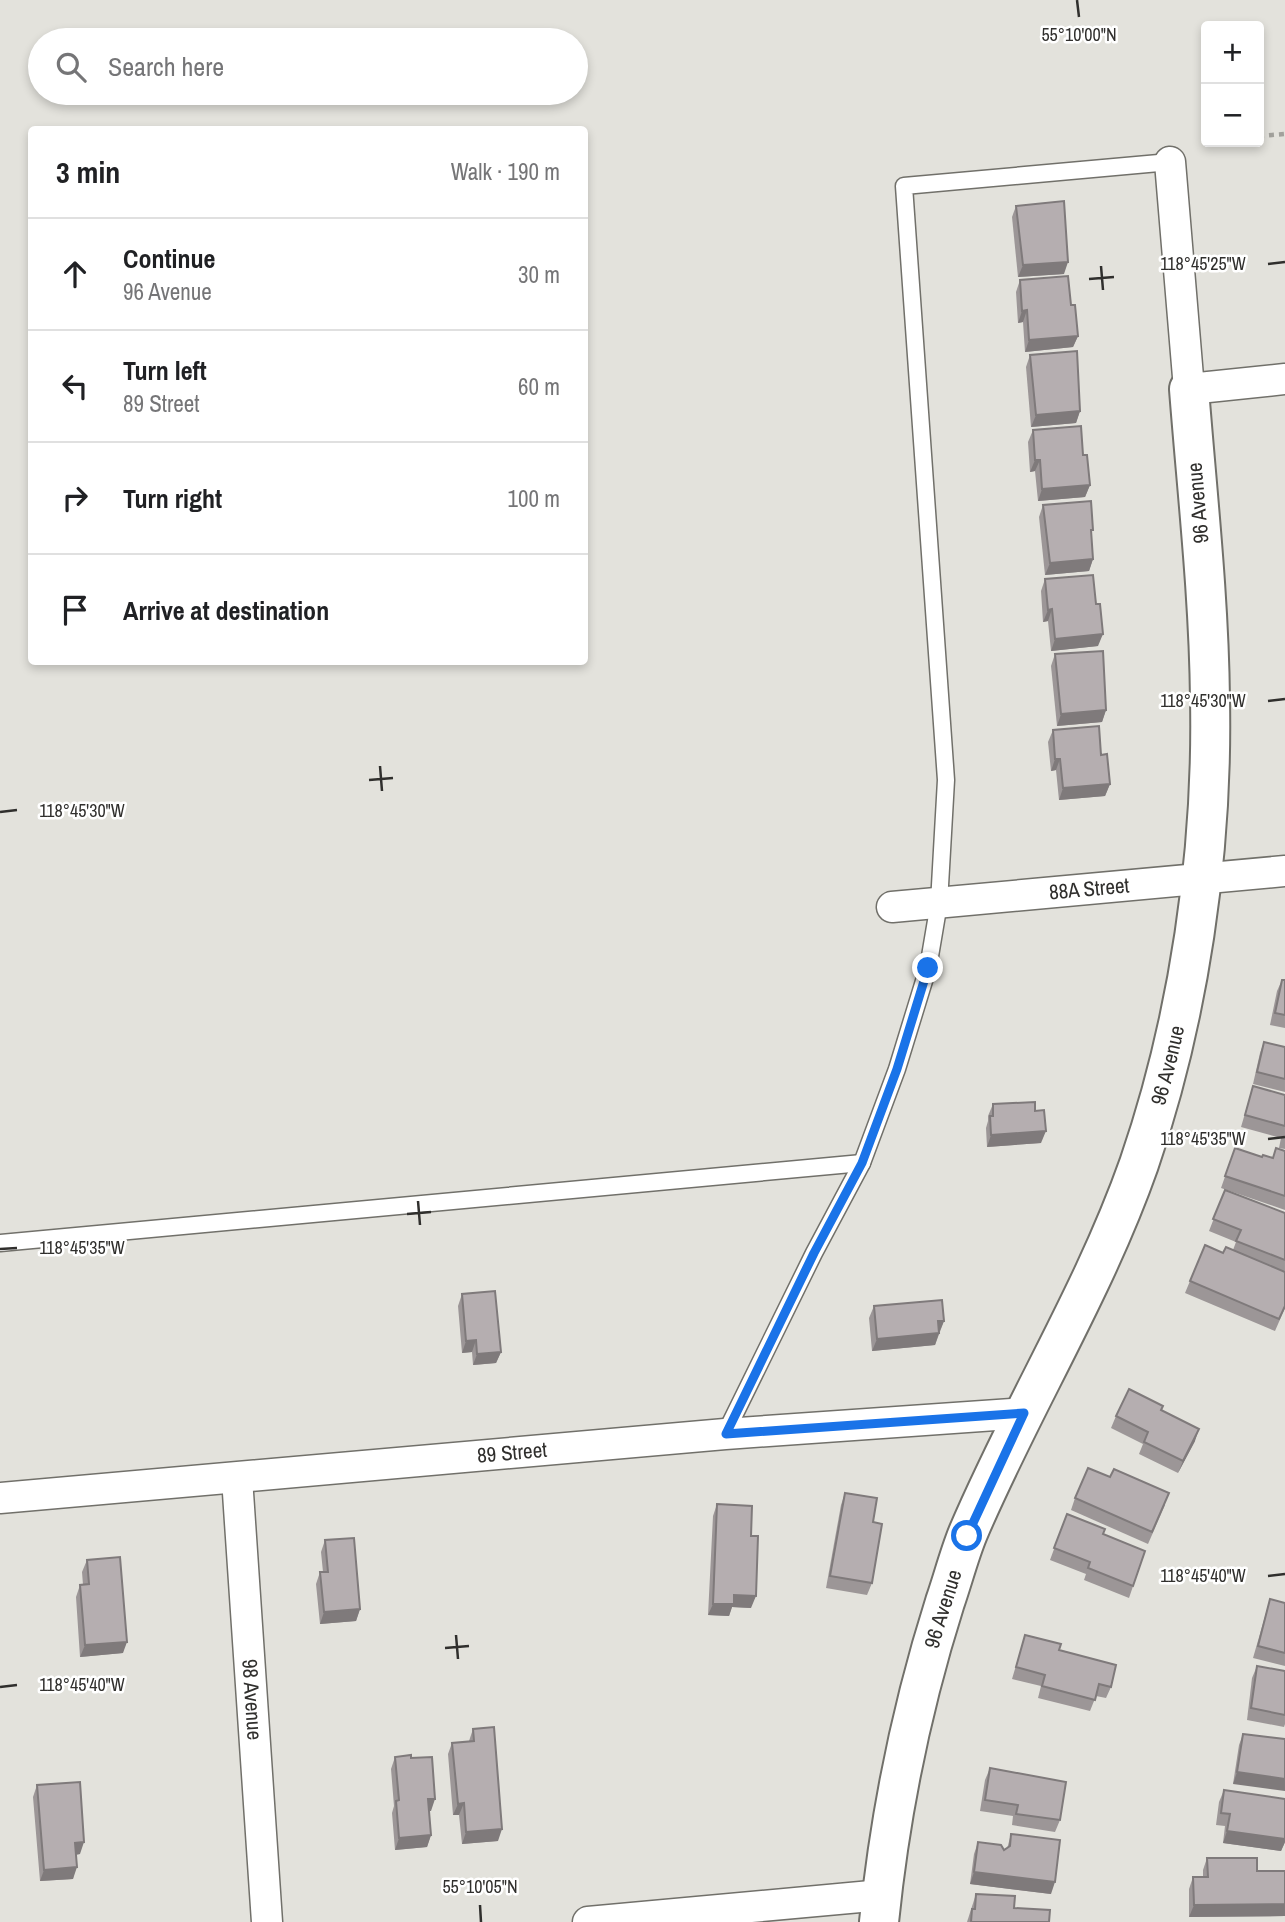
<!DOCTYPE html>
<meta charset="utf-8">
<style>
body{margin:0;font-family:"Archivo Narrow",sans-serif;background:#f2f2f2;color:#202124}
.controls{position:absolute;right:21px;top:21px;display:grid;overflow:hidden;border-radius:7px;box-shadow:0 4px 10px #0003}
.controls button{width:63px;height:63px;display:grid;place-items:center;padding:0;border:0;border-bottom:2px solid #e0e0e0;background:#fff;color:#202124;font:35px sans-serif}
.stop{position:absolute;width:21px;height:21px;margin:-16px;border:5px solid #1a73e8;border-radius:50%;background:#fff}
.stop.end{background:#1a73e8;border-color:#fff;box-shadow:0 2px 7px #0008}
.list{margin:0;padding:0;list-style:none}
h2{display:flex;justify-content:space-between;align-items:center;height:91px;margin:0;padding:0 28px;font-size:30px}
h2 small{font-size:23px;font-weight:400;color:#757577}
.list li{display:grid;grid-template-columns:46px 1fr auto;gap:21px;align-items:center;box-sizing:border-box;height:112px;padding:0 28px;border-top:2px solid #e0e0e0}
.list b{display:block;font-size:26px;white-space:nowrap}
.list p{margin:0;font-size:23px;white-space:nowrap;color:#757577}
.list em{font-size:23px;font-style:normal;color:#757577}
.icon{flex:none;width:38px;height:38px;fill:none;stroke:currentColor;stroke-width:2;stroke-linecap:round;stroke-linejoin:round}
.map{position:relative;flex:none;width:1285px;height:1922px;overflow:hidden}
.search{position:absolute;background:#fff;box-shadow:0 4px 10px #0003;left:28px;top:28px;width:560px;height:77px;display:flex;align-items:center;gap:18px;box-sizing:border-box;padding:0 24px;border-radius:38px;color:#757577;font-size:26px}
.panel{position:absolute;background:#fff;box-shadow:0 4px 10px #0003;left:28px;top:126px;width:560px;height:539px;border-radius:7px}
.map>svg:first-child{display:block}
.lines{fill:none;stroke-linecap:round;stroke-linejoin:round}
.lane-casing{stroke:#71706a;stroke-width:19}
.street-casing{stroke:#71706a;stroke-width:33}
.secondary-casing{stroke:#71706a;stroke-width:42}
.path{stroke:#a2a19c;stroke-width:4.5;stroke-dasharray:5 5;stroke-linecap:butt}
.lane{stroke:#fff;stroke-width:16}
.street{stroke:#fff;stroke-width:30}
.secondary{stroke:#fff;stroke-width:38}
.wall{fill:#9c9697}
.shaded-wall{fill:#7f7a7b}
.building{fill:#b5aeb0;stroke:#7f7a7b;stroke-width:2}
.route{stroke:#1a73e8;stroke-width:9}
.ticks{fill:none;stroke:#302f2d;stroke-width:2.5}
.labels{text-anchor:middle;stroke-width:5;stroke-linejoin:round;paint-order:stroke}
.street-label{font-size:21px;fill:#302f2d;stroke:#fff}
.ticks-label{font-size:18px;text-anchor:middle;fill:#302f2d;stroke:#fff;stroke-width:5;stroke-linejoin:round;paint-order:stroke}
</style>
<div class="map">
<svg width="1285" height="1922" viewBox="0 0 1285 1922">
<rect width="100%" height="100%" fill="#e3e2dc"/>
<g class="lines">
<defs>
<g id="lane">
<path d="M0,1243L862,1163"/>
<path d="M725,1434L814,1253L862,1163L897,1069L928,968L939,903L946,780L904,186L1170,162"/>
</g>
<g id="street">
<path d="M1170,162L1189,389L1285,379"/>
<path id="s1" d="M892,907L1285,871"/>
<path id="s2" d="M237,1478L267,1922"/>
<path id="s3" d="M0,1498L725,1434L1024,1413"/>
<path d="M588,1922L882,1895"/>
</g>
<g id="secondary">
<path id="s4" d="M879,1922C890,1813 912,1706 945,1602C953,1579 959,1555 968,1533C1021,1408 1094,1292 1139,1164C1189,1019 1213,853 1210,700C1209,596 1197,492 1189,389"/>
</g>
</defs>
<use href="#lane" class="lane-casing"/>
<use href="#street" class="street-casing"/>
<use href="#secondary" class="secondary-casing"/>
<g class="path">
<path d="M1259,136L1285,134"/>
<path d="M1207,142H1210"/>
</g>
<use href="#lane" class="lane"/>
<use href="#street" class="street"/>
<use href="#secondary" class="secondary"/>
</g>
<g class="wall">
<path d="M1016,206L1064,274L1018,277L1012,217Z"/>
<path d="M1020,280L1071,305L1078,336L1073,347L1025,352L1023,322L1018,323L1016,292Z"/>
<path d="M1030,355L1080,411L1076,423L1031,427L1026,367Z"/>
<path d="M1033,430L1083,455L1090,485L1085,497L1038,501L1035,471L1030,472L1028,442Z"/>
<path d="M1043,505L1091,534L1093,559L1089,571L1045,575L1039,517Z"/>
<path d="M1045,579L1098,646L1051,651L1048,621L1043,622L1041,591Z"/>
<path d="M1055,654L1106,710L1102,722L1057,726L1051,666Z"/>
<path d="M1053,730L1110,784L1105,796L1059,800L1056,770L1051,771L1048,742Z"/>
<path d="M1282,980H1285V1028L1270,1025L1277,991Z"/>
<path d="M1264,1042L1285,1047V1092L1253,1084L1260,1053Z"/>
<path d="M1253,1086L1285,1095V1149L1279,1148L1281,1138L1241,1127Z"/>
<path d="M993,1104L1035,1111L1041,1143L987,1147L986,1128L988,1121V1116Z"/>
<path d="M1235,1148L1262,1157L1273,1158L1285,1151V1210L1221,1188Z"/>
<path d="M1225,1190L1285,1213V1308L1275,1331L1185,1293L1190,1281L1223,1253L1233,1250L1236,1242L1209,1231Z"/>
<path d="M462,1294L501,1352L496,1363L473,1365L472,1352L462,1353L458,1306Z"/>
<path d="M874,1306L944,1321L935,1345L872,1351L869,1318Z"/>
<path d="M1162,1410L1195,1441L1178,1473L1139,1454L1143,1444L1111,1428L1116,1416Z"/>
<path d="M845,1493L873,1522L872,1583L867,1595L826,1588L841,1505Z"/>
<path d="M1075,1498L1165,1505L1148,1544L1071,1510Z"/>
<path d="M717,1504L751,1536V1608L732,1607L729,1616L708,1615L713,1516Z"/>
<path d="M1067,1514L1103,1534L1145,1551L1129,1598L1084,1580L1086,1574L1050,1560Z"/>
<path d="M325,1540L360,1609L356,1621L320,1624L316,1584L320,1572H323L321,1552Z"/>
<path d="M87,1560L123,1653L80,1657L76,1597L80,1585H83L82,1572Z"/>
<path d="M1270,1599L1285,1603V1666L1253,1658Z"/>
<path d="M1025,1635L1059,1650L1111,1687L1106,1698L1096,1696L1090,1711L1038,1698L1041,1686L1012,1679Z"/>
<path d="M1257,1666L1285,1671V1724L1284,1727L1247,1720L1252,1678Z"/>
<path d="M473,1729L498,1841L462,1844L459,1815H453L448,1754L452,1743L469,1741Z"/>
<path d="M1243,1734L1285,1739L1233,1784L1239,1745Z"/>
<path d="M395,1757L431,1811H429L431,1835L427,1847L395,1850L392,1813L394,1806L391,1769Z"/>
<path d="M990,1768L1060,1820L1055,1832L1012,1825L1013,1816L980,1811L985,1780Z"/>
<path d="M37,1785L80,1854L76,1855L73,1879L40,1881L33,1797Z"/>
<path d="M1224,1790L1285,1799V1842L1281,1851L1223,1843L1225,1826L1216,1825L1219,1802Z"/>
<path d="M1011,1834L1051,1894L970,1884L974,1854L978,1842L1004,1850L1007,1849Z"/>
<path d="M1207,1858L1257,1871H1285V1916L1189,1917V1889L1193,1877H1203V1870Z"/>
<path d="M976,1894L1014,1908L1049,1922H967Z"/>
</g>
<g class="shaded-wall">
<path d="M1068,262L1064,274L1018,277L1023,265Z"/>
<path d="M1027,310L1023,322L1018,323L1022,311Z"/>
<path d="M1078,336L1073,347L1025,352L1029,340Z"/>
<path d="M1080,411L1076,423L1031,427L1036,415Z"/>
<path d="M1035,460H1040L1035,471L1030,472Z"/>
<path d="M1090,485L1085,497L1038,501L1042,489Z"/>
<path d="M1093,559L1089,571L1045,575L1050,563Z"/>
<path d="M1052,609L1048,621L1043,622L1048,610Z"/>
<path d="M1103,634L1098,646L1051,651L1055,639Z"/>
<path d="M1106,710L1102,722L1057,726L1061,714Z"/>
<path d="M1055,759H1060L1056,770L1051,771Z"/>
<path d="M1110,784L1105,796L1059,800L1063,788Z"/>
<path d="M1046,1131L1041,1143L987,1147L991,1135Z"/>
<path d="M938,1321H944L939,1333Z"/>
<path d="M939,1333L935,1345L872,1351L877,1339Z"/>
<path d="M476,1340L472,1352L462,1353L466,1341Z"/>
<path d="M501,1352L496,1363L473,1365L477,1354Z"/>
<path d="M1199,1429L1195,1441L1178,1473L1183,1461Z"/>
<path d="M734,1595L756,1596L751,1608L732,1607L729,1616L708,1615L713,1604Z"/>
<path d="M360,1609L356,1621L320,1624L324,1612Z"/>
<path d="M127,1642L123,1653L80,1657L85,1645Z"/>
<path d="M1237,1772L1285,1779V1791L1233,1784Z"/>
<path d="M428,1799H435L431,1811H424Z"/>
<path d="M464,1803L459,1815H453L458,1804Z"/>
<path d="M502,1829L498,1841L462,1844L466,1832Z"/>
<path d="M1227,1831L1285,1839V1842L1281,1851L1223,1843Z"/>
<path d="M431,1835L427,1847L395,1850L399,1838Z"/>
<path d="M84,1842L80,1854L71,1855L75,1843Z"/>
<path d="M77,1867L73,1879L40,1881L44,1870Z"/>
<path d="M974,1872L1055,1882L1051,1894L970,1884Z"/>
<path d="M1285,1904V1916L1189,1917L1194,1905Z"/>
</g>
<g class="building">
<path d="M1064,201L1068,262L1023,265L1016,206Z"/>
<path d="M1068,276L1071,305H1075L1078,336L1029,340L1027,310L1022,311L1020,280Z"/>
<path d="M1077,351L1080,411L1036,415L1030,355Z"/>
<path d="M1081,426L1083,455H1087L1090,485L1042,489L1040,460H1035L1033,430Z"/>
<path d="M1091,501L1093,530H1091L1093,559L1050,563L1043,505Z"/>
<path d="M1093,575L1096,604H1100L1103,634L1055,639L1052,609L1048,610L1045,579Z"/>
<path d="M1103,651L1106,710L1061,714L1055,654Z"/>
<path d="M1099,726L1101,755L1107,754L1110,784L1063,788L1060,759H1055L1053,730Z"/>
<path d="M1282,980H1285V1015L1275,1013Z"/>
<path d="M1264,1042L1285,1047V1079L1257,1072Z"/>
<path d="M1253,1086L1285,1095V1126L1245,1115Z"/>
<path d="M1035,1102V1111L1044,1110L1046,1131L991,1135L990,1116H993V1104Z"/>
<path d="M1235,1148L1262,1157L1263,1155L1273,1158L1276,1148L1285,1151V1196L1225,1176Z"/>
<path d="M1225,1190L1285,1213V1260L1236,1241L1241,1230L1213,1219Z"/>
<path d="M1205,1245L1223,1253L1226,1247L1285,1272V1306L1279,1319L1190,1281Z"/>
<path d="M495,1291L501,1352L477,1354L476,1340L466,1341L462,1294Z"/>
<path d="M942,1300L944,1321H938L939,1333L877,1339L874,1306Z"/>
<path d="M1129,1389L1163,1406L1161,1410L1199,1429L1183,1461L1144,1442L1148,1432L1116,1416Z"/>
<path d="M1088,1468L1110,1477L1114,1469L1169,1493L1152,1532L1075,1498Z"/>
<path d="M845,1493L877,1498L873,1522L882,1524L872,1583L830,1576Z"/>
<path d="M717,1504L752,1506L751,1536H758L756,1596L734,1595V1604H713Z"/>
<path d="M1067,1514L1105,1529L1103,1534L1145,1551L1133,1586L1088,1568L1090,1562L1054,1548Z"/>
<path d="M354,1538L360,1609L324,1612L320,1572H328L325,1540Z"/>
<path d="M120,1557L127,1642L85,1645L80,1585L89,1584L87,1560Z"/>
<path d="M1270,1599L1285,1603V1653L1258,1646Z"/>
<path d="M1025,1635L1061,1644L1059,1650L1116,1665L1111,1687L1099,1684L1095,1700L1042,1686L1045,1675L1016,1667Z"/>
<path d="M1257,1666L1285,1671V1715L1251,1708Z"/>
<path d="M494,1727L502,1829L466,1832L464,1803L458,1804L452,1743L474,1741L473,1729Z"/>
<path d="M1243,1734L1285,1739V1779L1237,1772Z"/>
<path d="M411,1755V1758L432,1757L435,1799H428L431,1835L399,1838L396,1801L399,1800L395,1757Z"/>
<path d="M990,1768L1066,1782L1060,1820L1016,1814L1018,1805L985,1800Z"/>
<path d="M80,1782L84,1842L75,1843L77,1867L44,1870L37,1785Z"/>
<path d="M1224,1790L1285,1799V1839L1227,1831L1230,1814L1221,1813Z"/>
<path d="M1011,1834L1060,1840L1055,1882L974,1872L978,1842L1001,1845L1004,1850L1010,1846Z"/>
<path d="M1207,1858H1257V1871H1285V1904L1194,1905L1193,1877H1208Z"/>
<path d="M976,1894L1015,1896L1014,1908L1050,1910L1049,1922H971L972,1909H975Z"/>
</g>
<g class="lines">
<path class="route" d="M928,968L897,1069L862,1163L814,1253L726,1434L1024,1413L967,1536"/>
</g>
<path class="ticks" d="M1077,0L1079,17M1268,264L1285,262M1101,266L1103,290M1089,279L1114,277M1268,701L1285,699M380,766L382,791M369,780L393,778M0,812L17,810M1268,1139L1285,1137M418,1201L420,1225M407,1214L431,1212M0,1249L17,1248M1268,1576L1285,1574M456,1635L458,1659M445,1648L469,1646M0,1687L17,1685M480,1905L481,1922"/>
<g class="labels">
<g class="street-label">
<text transform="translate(1198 503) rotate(-95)" y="7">96 Avenue</text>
<text dy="7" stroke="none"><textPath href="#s1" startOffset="198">88A Street</textPath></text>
<text dy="7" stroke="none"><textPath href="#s4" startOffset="910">96 Avenue</textPath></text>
<text dy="7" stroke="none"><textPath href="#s3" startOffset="514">89 Street</textPath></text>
<text dy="7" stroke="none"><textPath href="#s4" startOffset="320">96 Avenue</textPath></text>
<text dy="7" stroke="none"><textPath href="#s2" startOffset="222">98 Avenue</textPath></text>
</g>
</g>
<g class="ticks-label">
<text x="1079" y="41">55°10'00"N</text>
<text x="1203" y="270">118°45'25"W</text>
<text x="1203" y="707">118°45'30"W</text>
<text x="82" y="817">118°45'30"W</text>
<text x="1203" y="1145">118°45'35"W</text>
<text x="82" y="1254">118°45'35"W</text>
<text x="1203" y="1582">118°45'40"W</text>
<text x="82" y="1691">118°45'40"W</text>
<text x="480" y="1893">55°10'05"N</text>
</g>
</svg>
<div class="controls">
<button>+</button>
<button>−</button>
</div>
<div class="stop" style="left:967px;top:1536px"></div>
<div class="stop end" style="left:928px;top:968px"></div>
<div class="search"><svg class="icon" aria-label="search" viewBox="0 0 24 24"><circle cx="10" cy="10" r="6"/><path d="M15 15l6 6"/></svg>Search here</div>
<section class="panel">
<h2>3 min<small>Walk · 190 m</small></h2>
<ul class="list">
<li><svg class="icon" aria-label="ahead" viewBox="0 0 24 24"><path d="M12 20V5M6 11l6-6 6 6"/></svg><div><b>Continue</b><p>96 Avenue</p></div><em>30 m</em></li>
<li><svg class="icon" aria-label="left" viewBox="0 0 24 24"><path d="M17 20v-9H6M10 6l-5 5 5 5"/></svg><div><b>Turn left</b><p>89 Street</p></div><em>60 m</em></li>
<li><svg class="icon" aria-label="right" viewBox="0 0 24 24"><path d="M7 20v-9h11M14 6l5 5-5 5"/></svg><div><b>Turn right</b></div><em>100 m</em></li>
<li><svg class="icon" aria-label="arrive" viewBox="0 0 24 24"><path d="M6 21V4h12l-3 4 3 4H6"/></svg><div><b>Arrive at destination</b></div></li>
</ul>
</section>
</div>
